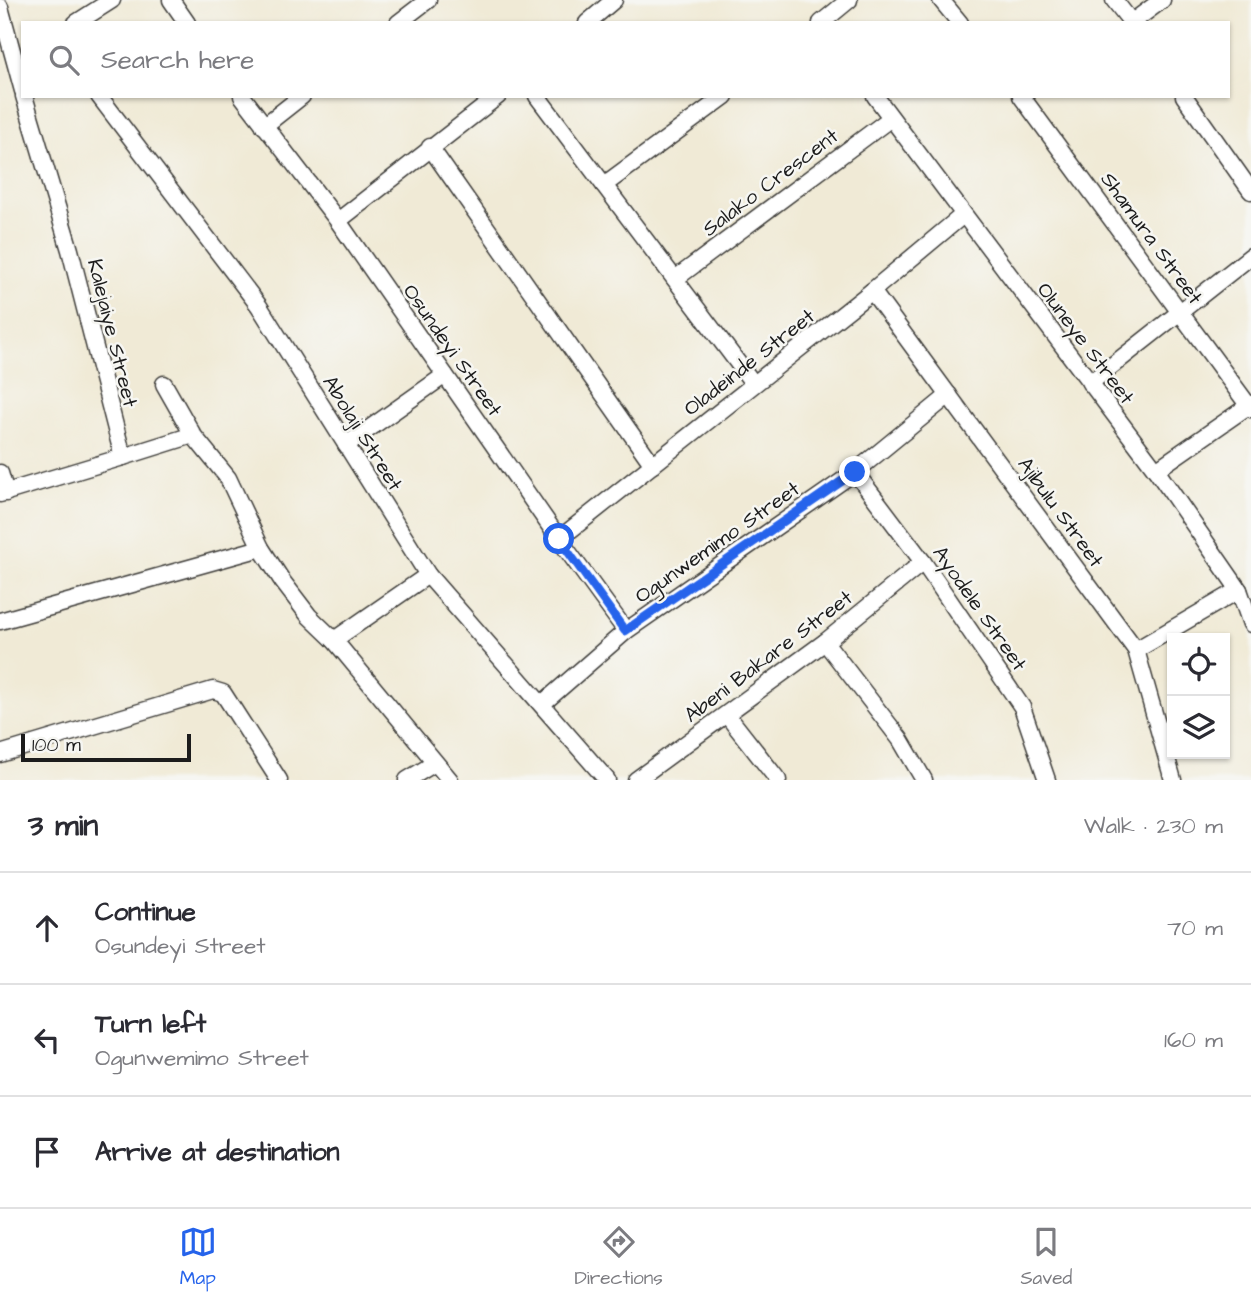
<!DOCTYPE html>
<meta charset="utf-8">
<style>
body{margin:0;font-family:"Architects Daughter",sans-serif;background:#f2f2f3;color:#2b2b33}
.controls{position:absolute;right:21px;bottom:21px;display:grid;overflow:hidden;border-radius:0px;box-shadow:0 2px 5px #0004}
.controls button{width:63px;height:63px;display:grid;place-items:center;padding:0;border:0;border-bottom:2px solid #e1e1e2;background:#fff;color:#2b2b33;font:35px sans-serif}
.scale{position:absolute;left:21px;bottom:18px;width:170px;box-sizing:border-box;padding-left:7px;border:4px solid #1c1c1c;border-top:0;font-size:19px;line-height:24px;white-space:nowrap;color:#1c1c1c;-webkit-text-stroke:5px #f6f6f2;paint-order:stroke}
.stop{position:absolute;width:21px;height:21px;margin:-16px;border:5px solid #2563eb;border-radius:50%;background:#fff}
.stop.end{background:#2563eb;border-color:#fff;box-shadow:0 2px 7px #0008}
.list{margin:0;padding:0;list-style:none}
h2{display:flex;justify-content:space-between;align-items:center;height:91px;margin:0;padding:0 28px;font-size:30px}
h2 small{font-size:23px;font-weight:400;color:#7c7c81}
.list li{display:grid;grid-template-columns:46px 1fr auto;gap:21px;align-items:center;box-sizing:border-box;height:112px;padding:0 28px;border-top:2px solid #e1e1e2}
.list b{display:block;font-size:26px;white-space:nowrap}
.list p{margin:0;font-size:23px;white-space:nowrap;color:#7c7c81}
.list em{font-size:23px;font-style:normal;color:#7c7c81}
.icon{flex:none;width:38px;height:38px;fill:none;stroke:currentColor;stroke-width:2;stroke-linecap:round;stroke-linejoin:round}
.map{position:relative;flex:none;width:1251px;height:780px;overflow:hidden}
.search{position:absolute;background:#fff;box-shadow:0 2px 5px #0004;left:21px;right:21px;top:21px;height:77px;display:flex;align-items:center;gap:18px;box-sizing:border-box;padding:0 24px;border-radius:0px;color:#7c7c81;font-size:26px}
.sheet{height:427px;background:#fff}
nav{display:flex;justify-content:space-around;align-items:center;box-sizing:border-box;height:98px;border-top:2px solid #e1e1e2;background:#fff;font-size:19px;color:#7c7c81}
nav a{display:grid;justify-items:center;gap:4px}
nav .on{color:#2563eb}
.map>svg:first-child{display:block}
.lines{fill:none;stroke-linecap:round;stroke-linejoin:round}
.minor-casing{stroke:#3c3b38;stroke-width:19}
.minor{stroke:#fff;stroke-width:16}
.route{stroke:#2563eb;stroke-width:9}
.labels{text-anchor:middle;stroke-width:5;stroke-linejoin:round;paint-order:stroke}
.street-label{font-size:21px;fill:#1c1c1c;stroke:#f6f6f2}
</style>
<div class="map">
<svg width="1251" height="780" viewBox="0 0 1251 780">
<rect width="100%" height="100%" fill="#f6f6f2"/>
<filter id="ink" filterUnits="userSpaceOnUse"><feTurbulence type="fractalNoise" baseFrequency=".0143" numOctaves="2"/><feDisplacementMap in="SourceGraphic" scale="14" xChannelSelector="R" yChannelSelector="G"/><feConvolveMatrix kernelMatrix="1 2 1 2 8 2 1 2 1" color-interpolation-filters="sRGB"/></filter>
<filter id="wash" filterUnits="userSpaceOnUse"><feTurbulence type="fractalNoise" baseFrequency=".00686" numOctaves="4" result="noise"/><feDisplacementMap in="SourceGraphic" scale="28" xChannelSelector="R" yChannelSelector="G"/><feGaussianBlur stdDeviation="1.57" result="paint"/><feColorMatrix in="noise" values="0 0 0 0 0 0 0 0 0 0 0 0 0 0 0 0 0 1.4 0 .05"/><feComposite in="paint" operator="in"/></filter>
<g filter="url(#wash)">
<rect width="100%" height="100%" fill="#f0ead6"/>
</g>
<g filter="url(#ink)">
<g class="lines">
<defs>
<g id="minor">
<path d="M171,0L187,23"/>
<path d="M941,0L960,23"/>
<path d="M1114,0L1132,23"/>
<path d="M0,7L23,91"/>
<path d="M76,23L112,0"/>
<path d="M398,23L428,0"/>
<path d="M587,23L614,0"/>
<path d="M821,23L849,0"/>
<path d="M1131,23L1162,0"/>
<path d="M99,96L259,306L428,575L607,780"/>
<path d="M242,96L338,221L559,539L626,631"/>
<path d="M537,96L753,383"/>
<path d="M875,96L1156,470L1239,590L1251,624"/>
<path d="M1021,96L1251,409"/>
<path d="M1184,96L1251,191"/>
<path d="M264,126L302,96"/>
<path d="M430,147L653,465"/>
<path d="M604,185L725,96"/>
<path d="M338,221L498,96"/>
<path d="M675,279L891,118"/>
<path d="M872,291L1136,650L1173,780"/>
<path d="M1090,383L1251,256"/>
<path d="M164,384L193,435"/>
<path d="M346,445L445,375"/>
<path d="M123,457L193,435L228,478L261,548L283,582L309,616L334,640L450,780"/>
<path d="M1156,470L1251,404"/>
<path d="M855,472L923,562L1022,707L1047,780"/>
<path d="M0,473L6,493"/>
<path d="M0,494L123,457L70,250L24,96"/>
<path d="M559,539L872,291L963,215"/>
<path d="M0,621L261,548"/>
<path d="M334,640L428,575"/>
<path d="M825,642L900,739L924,780"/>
<path d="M1136,650L1239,590"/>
<path d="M542,704L626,631L855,472L949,395"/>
<path d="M727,715L778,780"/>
<path d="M0,754L213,690L223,693L279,780"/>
<path d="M407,780L435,763"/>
<path d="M636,780L825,642L923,562"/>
</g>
</defs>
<use href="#minor" class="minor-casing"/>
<use href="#minor" class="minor"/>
</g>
</g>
<g class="lines" filter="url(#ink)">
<path class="route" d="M559,539L625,631L855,472"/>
</g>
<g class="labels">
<g class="street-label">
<text transform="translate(770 182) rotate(-37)" y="7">Salako Crescent</text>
<text transform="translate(1152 238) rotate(54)" y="7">Shamura Street</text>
<text transform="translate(113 333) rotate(76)" y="7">Kalejaiye Street</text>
<text transform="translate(1086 343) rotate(53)" y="7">Oluneye Street</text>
<text transform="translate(453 350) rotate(55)" y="7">Osundeyi Street</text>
<text transform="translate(749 362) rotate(-38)" y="7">Oladeinde Street</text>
<text transform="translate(363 433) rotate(58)" y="7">Abolaji Street</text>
<text transform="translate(1061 512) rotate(54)" y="7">Ajibulu Street</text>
<text transform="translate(717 542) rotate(-35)" y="7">Ogunwemimo Street</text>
<text transform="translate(980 608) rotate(55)" y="7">Ayodele Street</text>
<text transform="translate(768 656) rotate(-37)" y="7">Abeni Bakare Street</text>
</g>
</g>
</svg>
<div class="controls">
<button><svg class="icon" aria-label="locate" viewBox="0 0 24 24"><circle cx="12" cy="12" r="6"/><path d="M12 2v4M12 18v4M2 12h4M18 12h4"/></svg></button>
<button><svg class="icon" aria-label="layers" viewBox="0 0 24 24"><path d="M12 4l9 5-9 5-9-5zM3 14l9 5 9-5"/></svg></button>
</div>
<div class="scale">100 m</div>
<div class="stop" style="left:559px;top:539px"></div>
<div class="stop end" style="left:855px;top:472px"></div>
<div class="search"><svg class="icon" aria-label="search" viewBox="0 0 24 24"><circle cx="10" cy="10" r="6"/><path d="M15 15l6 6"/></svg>Search here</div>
</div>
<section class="sheet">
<h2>3 min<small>Walk · 230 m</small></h2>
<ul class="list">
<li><svg class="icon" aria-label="ahead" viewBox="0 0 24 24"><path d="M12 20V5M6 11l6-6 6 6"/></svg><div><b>Continue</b><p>Osundeyi Street</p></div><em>70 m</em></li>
<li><svg class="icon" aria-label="left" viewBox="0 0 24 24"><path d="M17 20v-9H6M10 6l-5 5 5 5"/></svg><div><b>Turn left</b><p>Ogunwemimo Street</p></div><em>160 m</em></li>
<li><svg class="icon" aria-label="arrive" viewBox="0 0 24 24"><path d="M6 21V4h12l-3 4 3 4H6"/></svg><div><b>Arrive at destination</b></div></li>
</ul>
</section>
<nav>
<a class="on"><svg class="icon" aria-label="map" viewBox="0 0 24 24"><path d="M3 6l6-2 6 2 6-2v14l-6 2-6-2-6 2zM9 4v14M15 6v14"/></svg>Map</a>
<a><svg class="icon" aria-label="directions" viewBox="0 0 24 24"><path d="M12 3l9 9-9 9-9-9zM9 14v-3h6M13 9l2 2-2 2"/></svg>Directions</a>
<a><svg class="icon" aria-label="saved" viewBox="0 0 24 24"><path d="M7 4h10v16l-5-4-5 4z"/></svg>Saved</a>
</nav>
